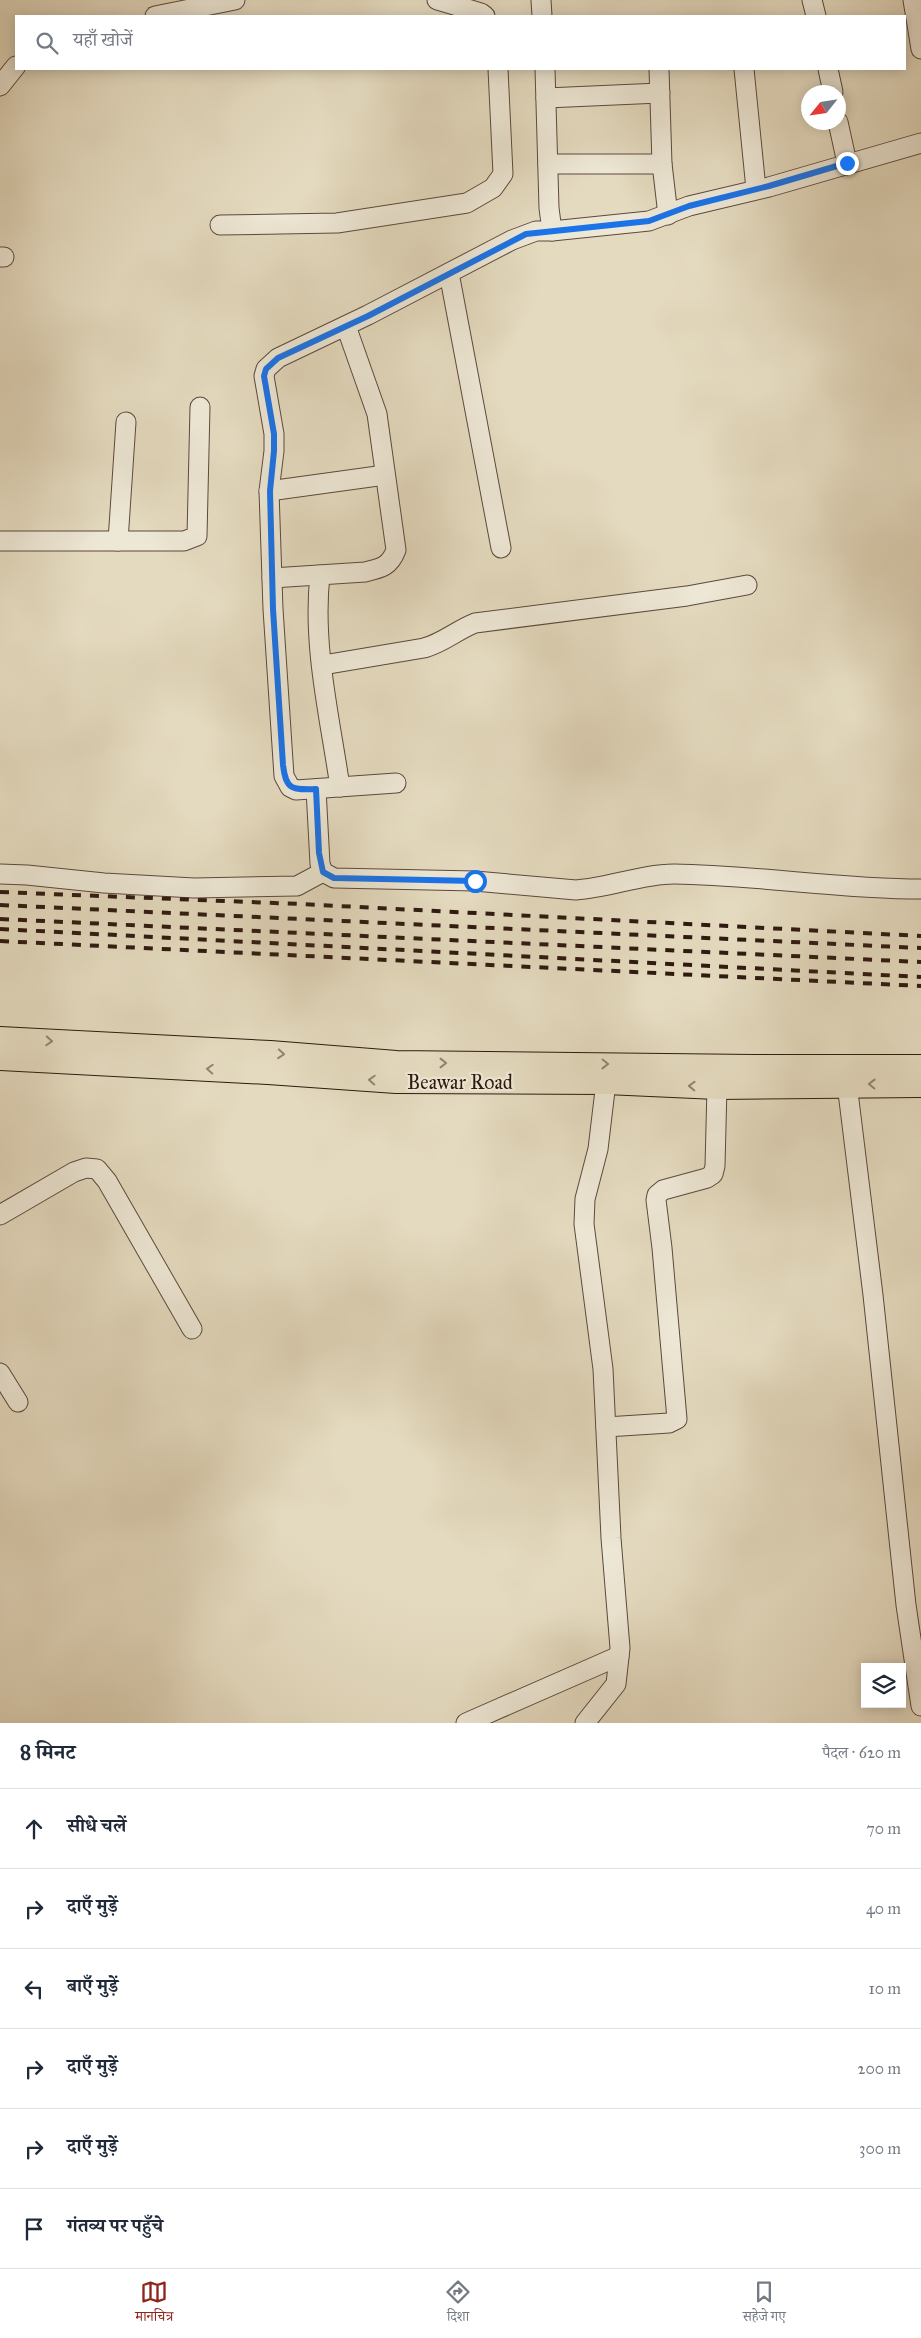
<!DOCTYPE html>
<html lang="hi">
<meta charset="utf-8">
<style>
body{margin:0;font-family:"IM FELL Great Primer","Noto Serif Devanagari",serif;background:#f6f6f7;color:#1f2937}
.controls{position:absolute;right:15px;bottom:15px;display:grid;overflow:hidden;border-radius:0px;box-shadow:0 2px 12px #0003}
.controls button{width:45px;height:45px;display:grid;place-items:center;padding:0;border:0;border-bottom:1px solid #e0e1e3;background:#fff;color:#1f2937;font:25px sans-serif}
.compass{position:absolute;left:801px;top:85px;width:45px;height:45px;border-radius:50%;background:#fff;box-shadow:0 2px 12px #0003;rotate:240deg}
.stop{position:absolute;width:15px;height:15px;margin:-11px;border:4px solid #1a73e8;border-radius:50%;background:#fff}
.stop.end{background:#1a73e8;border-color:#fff;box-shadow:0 1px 5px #0008}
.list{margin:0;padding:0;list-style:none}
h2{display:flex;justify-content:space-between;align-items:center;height:65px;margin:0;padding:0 20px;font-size:21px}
h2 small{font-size:16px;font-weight:400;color:#747a83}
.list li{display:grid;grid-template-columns:32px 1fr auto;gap:15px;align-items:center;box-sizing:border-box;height:80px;padding:0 20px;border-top:1px solid #e0e1e3}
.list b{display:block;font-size:19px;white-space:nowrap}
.list em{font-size:16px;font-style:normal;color:#747a83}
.icon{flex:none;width:28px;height:28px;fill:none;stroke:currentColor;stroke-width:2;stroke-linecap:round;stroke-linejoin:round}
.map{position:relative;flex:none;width:921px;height:1723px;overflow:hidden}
.search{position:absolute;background:#fff;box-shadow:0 2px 12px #0003;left:15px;right:15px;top:15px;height:55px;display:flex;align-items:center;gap:12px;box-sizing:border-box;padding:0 18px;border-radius:0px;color:#747a83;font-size:19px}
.sheet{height:545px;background:#fff}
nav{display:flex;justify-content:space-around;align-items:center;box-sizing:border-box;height:70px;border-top:1px solid #e0e1e3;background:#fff;font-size:14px;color:#747a83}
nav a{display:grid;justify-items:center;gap:2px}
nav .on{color:#8f2418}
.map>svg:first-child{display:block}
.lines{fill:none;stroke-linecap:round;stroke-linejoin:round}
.minor-casing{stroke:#5c493c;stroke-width:21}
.major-casing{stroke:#2f1910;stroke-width:26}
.minor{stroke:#ede7d5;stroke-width:19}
.major{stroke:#e4dabf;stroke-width:24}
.rail{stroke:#2f1910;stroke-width:4;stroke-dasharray:9 9;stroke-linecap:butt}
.oneway{stroke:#938370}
.route{stroke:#1a73e8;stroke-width:6}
.labels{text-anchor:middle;stroke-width:4.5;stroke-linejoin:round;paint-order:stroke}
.street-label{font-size:20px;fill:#2f1910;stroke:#ede7d5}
</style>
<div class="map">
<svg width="921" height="1723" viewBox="0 0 921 1723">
<rect width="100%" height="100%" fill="#e4dabf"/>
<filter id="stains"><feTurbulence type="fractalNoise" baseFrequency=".004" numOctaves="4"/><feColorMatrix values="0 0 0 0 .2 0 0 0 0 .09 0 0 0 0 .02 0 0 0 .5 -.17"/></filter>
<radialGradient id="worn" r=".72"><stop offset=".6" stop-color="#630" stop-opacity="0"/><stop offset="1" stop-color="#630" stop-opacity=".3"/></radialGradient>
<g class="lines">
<defs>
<g id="minor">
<path d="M437,0L481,13L485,16"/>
<path d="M541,0L542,16"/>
<path d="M812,0L816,16"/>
<path d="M913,0L921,49"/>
<path d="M155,16L235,0"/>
<path d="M659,69L662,164L668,215"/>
<path d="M744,69L756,189"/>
<path d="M828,69L833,92"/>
<path d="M0,86L16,66"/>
<path d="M546,98L660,93"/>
<path d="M838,122L847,163"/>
<path d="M548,164H662"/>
<path d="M220,225L337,223L467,203L493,188L503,174L498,69"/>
<path d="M552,231L649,221L689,206L769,187L921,143"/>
<path d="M0,257H4"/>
<path d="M449,273L501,548"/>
<path d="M269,491L385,475"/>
<path d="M0,541H184L197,536L200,407"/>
<path d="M118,541L126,422"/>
<path d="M320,575C312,645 330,718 340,787"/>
<path d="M272,578L365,572C382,568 390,566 396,550L377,414L346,326"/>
<path d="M323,665L424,648C443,643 457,630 475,623L687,596L747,585"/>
<path d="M396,783L296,790L290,787L284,776L273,609L269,491L274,451V434L264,376L266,369L278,358L368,315L512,240L536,231H552L549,208L545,69"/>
<path d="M316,789L320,864L323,872L334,878L475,881L576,890C609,888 641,874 674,874C756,875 838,889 921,889"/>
<path d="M0,874L27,875L104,883L194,888L297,886L323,872"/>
<path d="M847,1084L873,1295L906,1605L921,1706"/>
<path d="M0,1215L74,1172L86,1168L97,1169L107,1181L192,1329"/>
<path d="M0,1373L18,1402"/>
<path d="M606,1427L669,1423L677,1419L662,1248L656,1200L657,1195L663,1190L707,1178L713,1174L715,1166L717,1087"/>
<path d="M466,1723L619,1656"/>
<path d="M585,1723L616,1684L620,1648L611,1538L603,1369L584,1224L585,1199L598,1149L606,1082"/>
</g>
<g id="major">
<path d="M0,1039L270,1053L396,1063L754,1067H921"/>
<path d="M0,1058L268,1072L396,1081L606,1082L717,1087L921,1085"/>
</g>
</defs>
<use href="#minor" class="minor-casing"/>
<use href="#major" class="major-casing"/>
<use href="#minor" class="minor"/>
<use href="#major" class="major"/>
<g class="rail">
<path d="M0,892L300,904L921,936"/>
<path d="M0,905L921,948"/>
<path d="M0,919L921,962"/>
<path d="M0,929L921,977"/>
<path d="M0,941L921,986"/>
</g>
</g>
<defs><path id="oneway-chevron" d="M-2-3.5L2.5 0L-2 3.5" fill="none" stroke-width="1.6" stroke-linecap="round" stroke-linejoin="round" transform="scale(1.25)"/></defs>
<g class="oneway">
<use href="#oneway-chevron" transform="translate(49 1041) rotate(3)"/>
<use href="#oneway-chevron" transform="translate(281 1054) rotate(5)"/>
<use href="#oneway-chevron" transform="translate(443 1063)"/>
<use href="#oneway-chevron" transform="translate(605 1064) rotate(1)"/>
<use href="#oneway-chevron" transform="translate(210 1069) rotate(-177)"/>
<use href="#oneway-chevron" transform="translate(372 1080) rotate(-177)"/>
<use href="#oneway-chevron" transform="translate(872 1084) rotate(-179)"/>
<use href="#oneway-chevron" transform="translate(692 1086) rotate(-178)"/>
</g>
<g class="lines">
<path class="route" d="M475,881L334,878L323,872L319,853L316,789C292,790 286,790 283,765L273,609L270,491L274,451V434L264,376L266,369L278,358L368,316L526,234L649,221L689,206L769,186L847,163"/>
</g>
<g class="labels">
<g class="street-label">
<text x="460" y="1089">Beawar Road</text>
</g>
</g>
<rect width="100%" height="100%" filter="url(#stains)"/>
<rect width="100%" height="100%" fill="url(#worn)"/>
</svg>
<div class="controls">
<button><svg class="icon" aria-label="layers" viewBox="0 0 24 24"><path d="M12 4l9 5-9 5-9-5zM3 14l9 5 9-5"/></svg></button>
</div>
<svg class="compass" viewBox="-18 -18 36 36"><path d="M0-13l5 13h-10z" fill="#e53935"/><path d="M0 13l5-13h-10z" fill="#747a83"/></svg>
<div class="stop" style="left:475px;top:881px"></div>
<div class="stop end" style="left:847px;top:163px"></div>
<div class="search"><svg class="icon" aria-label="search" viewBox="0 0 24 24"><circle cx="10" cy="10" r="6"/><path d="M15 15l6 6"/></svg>यहाँ खोजें</div>
</div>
<section class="sheet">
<h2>8 मिनट<small>पैदल · 620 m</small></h2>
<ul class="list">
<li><svg class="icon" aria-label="ahead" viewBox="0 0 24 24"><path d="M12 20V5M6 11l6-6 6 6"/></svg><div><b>सीधे चलें</b></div><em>70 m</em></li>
<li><svg class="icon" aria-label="right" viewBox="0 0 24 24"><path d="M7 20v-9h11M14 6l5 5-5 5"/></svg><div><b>दाएँ मुड़ें</b></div><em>40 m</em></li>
<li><svg class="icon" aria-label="left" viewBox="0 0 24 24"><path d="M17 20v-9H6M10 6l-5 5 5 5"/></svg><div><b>बाएँ मुड़ें</b></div><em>10 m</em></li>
<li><svg class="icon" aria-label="right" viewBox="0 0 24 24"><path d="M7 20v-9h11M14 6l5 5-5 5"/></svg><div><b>दाएँ मुड़ें</b></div><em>200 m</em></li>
<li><svg class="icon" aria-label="right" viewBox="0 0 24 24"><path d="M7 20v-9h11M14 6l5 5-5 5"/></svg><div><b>दाएँ मुड़ें</b></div><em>300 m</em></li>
<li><svg class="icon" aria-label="arrive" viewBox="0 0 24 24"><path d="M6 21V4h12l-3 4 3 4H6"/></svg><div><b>गंतव्य पर पहुँचे</b></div></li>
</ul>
</section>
<nav>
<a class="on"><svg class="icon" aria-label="map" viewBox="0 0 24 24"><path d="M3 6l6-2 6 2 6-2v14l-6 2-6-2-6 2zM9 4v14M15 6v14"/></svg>मानचित्र</a>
<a><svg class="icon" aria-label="directions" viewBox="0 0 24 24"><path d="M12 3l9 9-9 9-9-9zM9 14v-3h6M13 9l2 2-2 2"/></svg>दिशा</a>
<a><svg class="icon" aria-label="saved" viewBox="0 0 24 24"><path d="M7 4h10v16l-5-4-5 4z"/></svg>सहेजे गए</a>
</nav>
